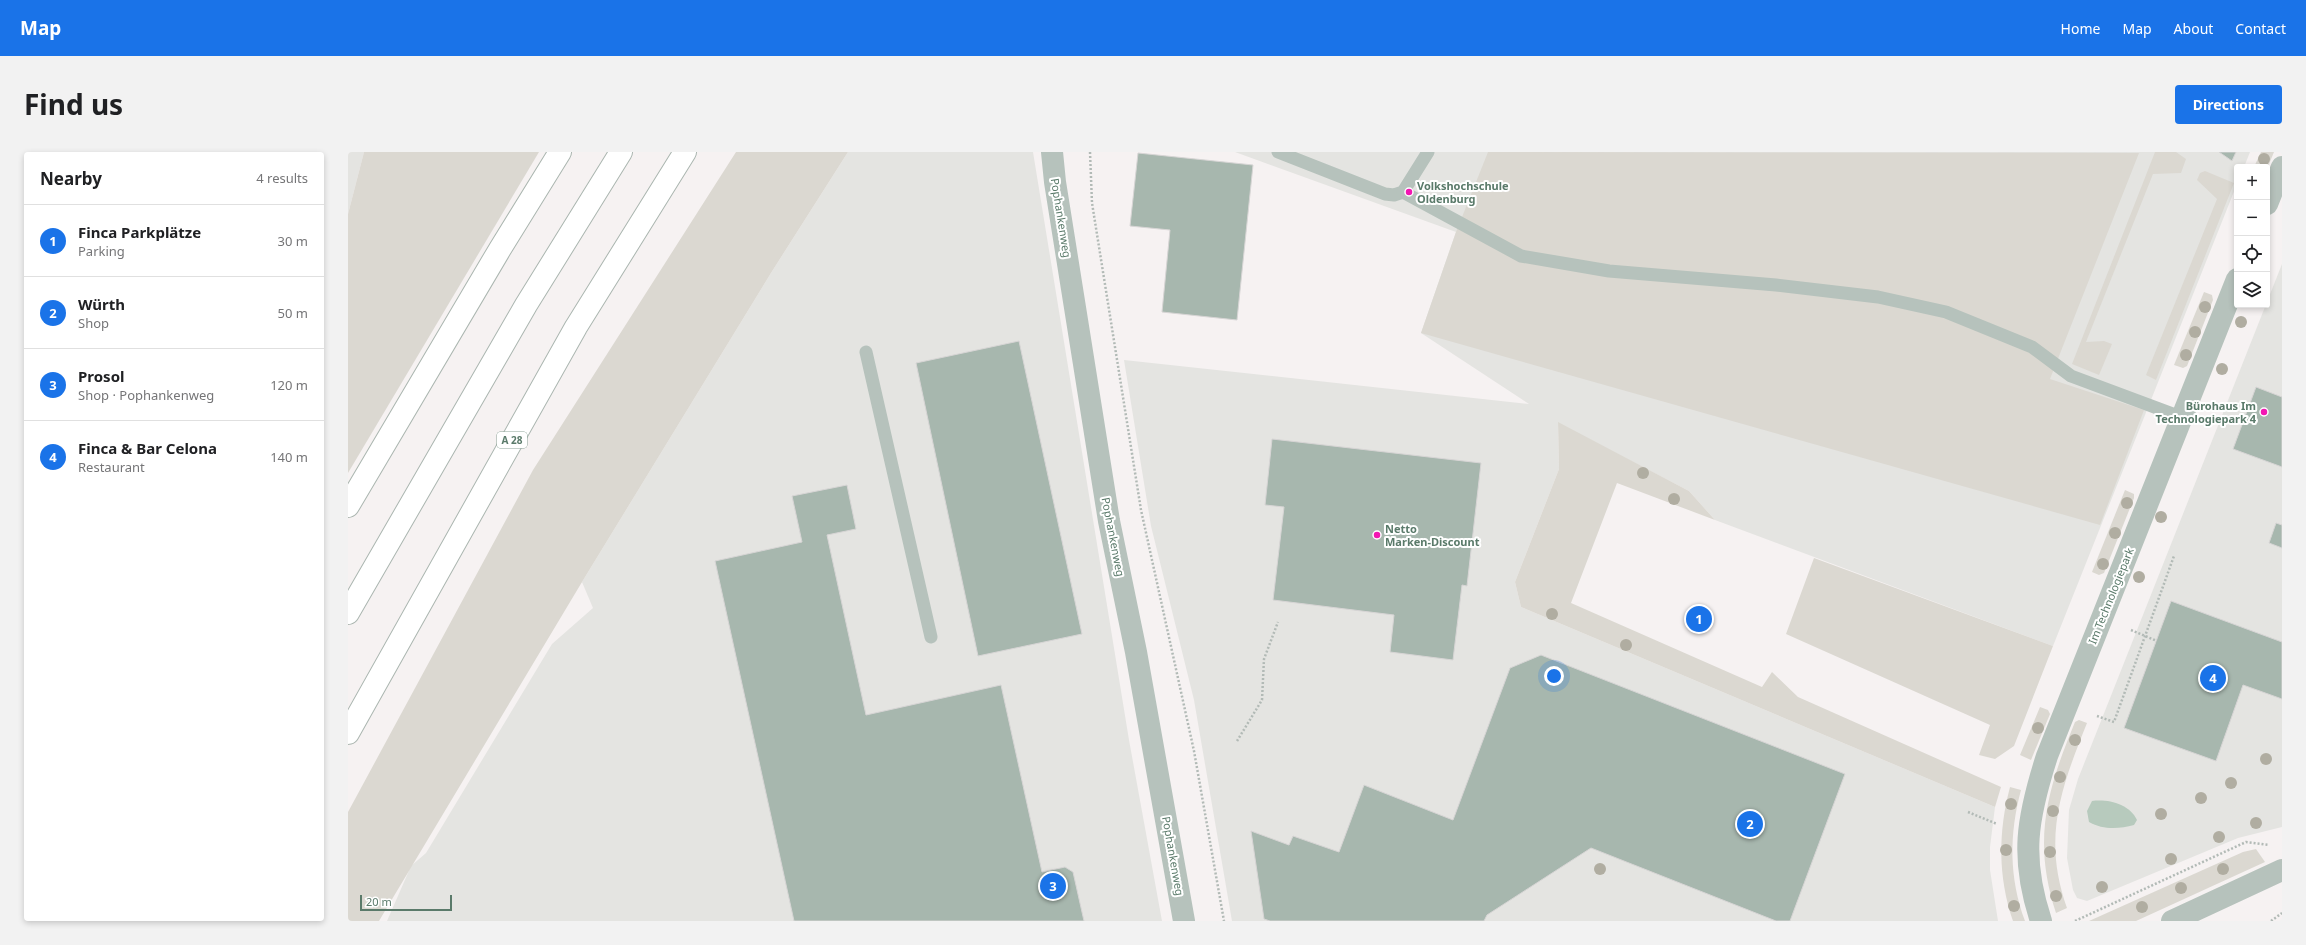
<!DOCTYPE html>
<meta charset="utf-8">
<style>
body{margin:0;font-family:"Noto Sans",sans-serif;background:#f2f2f2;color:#202124}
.controls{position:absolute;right:12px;top:12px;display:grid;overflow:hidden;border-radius:4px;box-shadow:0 2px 6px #0003}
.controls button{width:36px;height:36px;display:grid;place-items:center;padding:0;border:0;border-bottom:1px solid #e0e0e0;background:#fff;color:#202124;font:20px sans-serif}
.scale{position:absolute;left:12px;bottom:10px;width:92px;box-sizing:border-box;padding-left:4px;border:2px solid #5a7a6a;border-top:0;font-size:11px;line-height:14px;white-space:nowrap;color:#5a7a6a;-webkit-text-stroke:3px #fff;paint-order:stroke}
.you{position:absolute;left:1206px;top:524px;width:14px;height:14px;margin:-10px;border:3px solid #fff;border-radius:50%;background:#1a73e8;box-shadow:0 0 0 6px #1a73e833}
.badge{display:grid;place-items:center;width:26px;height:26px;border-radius:50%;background:#1a73e8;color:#fff;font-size:13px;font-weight:700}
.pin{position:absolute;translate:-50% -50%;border:2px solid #fff;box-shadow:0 1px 4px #0006}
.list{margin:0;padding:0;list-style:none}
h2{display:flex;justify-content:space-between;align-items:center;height:52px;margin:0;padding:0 16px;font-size:17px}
h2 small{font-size:13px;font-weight:400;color:#757577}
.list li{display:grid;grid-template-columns:26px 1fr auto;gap:12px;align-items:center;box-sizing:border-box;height:72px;padding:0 16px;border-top:1px solid #e0e0e0}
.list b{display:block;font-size:15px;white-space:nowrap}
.list p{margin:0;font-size:13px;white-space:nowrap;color:#757577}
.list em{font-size:13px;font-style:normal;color:#757577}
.icon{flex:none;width:22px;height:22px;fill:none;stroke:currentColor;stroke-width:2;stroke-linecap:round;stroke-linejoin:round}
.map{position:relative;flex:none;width:1934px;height:769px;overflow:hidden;border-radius:4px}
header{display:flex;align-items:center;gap:24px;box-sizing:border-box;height:56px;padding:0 20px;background:#1a73e8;color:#fff}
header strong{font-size:19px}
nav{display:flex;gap:22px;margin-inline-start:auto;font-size:14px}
.intro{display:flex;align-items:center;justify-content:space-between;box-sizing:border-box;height:96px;padding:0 24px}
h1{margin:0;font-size:28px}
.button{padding:10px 18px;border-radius:4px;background:#1a73e8;color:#fff;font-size:14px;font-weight:700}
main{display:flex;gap:24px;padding:0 24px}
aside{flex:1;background:#fff;border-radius:4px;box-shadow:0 2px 6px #0003}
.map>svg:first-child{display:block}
.built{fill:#e4e4e1}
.green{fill:#dbd8d1}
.water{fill:#b7cabd}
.building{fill:#a7b7ae;stroke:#d7d5d5}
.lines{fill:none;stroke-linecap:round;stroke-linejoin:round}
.motorway-casing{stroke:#abb6b0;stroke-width:24}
.path{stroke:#b2bab6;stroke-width:2.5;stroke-dasharray:2 2;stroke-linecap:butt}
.service{stroke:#b6c2bc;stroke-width:13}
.minor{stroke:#b6c2bc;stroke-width:22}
.tertiary{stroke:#b6c2bc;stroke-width:22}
.motorway{stroke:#fff;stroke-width:22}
.tree{fill:#b0ada1}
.poi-dot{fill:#f216b2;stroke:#fff;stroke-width:1.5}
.labels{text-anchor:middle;stroke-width:4;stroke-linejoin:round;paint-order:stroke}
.shield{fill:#fff;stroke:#8ca297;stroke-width:1}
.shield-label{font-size:10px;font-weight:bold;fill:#5a7a6a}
.poi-label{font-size:11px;font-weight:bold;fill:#5a7a6a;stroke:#fff;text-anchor:start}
.street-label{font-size:11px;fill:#5a7a6a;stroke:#fff}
</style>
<header>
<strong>Map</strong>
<nav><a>Home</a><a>Map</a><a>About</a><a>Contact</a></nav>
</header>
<div class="intro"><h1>Find us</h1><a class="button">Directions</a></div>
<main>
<aside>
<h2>Nearby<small>4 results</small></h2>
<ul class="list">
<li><span class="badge">1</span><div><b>Finca Parkplätze</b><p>Parking</p></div><em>30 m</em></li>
<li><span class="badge">2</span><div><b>Würth</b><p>Shop</p></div><em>50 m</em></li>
<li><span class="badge">3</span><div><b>Prosol</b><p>Shop · Pophankenweg</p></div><em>120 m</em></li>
<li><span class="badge">4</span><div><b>Finca &amp; Bar Celona</b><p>Restaurant</p></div><em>140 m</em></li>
</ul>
</aside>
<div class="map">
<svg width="1934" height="769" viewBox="0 0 1934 769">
<rect width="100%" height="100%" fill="#f6f2f2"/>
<g class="built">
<path d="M0,0H16L0,62Z"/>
<path d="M500,0H685L781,588L814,769H39L63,714L78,701L204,492L245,456L234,430L423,121Z"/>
<path d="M887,0H1902L1896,15H1889V32L1705,494L1367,368L1341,339L1210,271L1211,317L1167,430L1173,455L1647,655L1642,695V718L1650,769H884L846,548L803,374L776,208L1181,252L1073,181L1108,80Z"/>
<path d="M1934,112V675L1890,686L1739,749L1729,746L1725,738L1719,706L1721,658L1730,627Z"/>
</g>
<g class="green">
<path d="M16,0H191L0,321V62Z"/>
<path d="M388,0H500L423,121L234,430L31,769H0V660L185,318Z"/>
<path d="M1140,0L1791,1L1702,227L1796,258L1752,373L1073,181L1108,80Z"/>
<path d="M1807,0H1828L1838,7L1833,21L1805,22L1738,190L1756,189L1764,192L1751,223L1724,212Z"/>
<path d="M1913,0H1926L1919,17V15H1906Z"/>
<path d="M1857,19L1886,31L1808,228L1798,223L1869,47L1849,28L1852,21Z"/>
<path d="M1856,140L1864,143L1865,148L1839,214L1835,216L1826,213Z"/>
<path d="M1210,270L1341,339L1367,368L1269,331L1223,451L1414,535L1424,520L1450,545L1653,635L1647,655L1173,455L1167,430L1211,317Z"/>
<path d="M1777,338L1786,342V346L1756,421L1751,423L1744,420Z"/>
<path d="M1466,406L1705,494L1666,594L1647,607L1631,603L1642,573L1438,482Z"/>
<path d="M1692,555L1700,558L1702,562L1683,608L1672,603Z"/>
<path d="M1731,568L1739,571C1713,636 1694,686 1719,756L1708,761C1684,688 1699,638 1727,570Z"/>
<path d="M1662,635L1673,638C1661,682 1661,726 1677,769H1665C1650,725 1650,680 1662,635Z"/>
<path d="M1908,697L1917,710L1788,769H1741L1895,700Z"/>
</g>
<path class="water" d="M1744,649C1761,647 1781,652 1789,668L1786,673C1771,677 1755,678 1741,670L1739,659Z"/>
<g class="building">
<path d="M1871,0H1888L1884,9Z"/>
<path d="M790,1L905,13L889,168L814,160L822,78L782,74Z"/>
<path d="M671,189L734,482L630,504L568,211Z"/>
<path d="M1908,235L1934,245V315L1885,297Z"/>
<path d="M924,287L1133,311L1119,434L1114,433L1105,508L1042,500L1046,463L925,448L936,355L917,353Z"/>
<path d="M499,333L508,377L479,383L518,563L653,533L694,720L717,715L725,720L736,769H446L367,409L454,390L444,344Z"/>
<path d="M1928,371L1934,373V396L1921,391Z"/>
<path d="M1823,449L1934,490V547L1895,533L1868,609L1776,576Z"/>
<path d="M1193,503L1497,622L1442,769H1428L1243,696L1139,763L1136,769H922L916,767L903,679L941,693L945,684L991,700L1016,633L1105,668L1162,516Z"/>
</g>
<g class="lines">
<defs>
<g id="motorway">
<path d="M0,354L152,97L212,0"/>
<path d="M0,461L178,153L273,0"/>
<path d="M0,581L228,175L337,0"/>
</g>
</defs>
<use href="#motorway" class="motorway-casing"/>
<g class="path">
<path d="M742,0L744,51L793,358L846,599L876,769"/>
<path d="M1783,478L1809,489"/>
<path d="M1749,564L1766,570L1826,404"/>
<path d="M889,589L914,548L916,507L930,470"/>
<path d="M1620,660L1649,672"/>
<path d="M1727,769L1898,690L1921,693"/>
<path d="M1923,769L1934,761"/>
</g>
<g class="service">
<path d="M930,0L1037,42L1046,43L1055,40L1080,0"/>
<path d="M1055,40L1173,104L1261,119L1428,133L1530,145L1598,160L1684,195L1723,224L1833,265"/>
<path d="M518,200L583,485"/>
</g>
<g class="minor">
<path d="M1919,52L1934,15"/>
<path d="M1693,769C1672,706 1679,666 1699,604L1889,127"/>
</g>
<g class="tertiary">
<path d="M704,0L707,30L761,369L788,500L836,769"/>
<path d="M1824,769L1934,718"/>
</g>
<use href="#motorway" class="motorway"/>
</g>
<g class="tree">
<circle cx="1916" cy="7" r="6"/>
<circle cx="1857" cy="155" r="6"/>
<circle cx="1893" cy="170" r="6"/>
<circle cx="1847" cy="180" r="6"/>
<circle cx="1838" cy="203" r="6"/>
<circle cx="1874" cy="217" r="6"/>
<circle cx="1295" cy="321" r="6"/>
<circle cx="1326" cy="347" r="6"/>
<circle cx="1779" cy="351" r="6"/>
<circle cx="1813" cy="365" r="6"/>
<circle cx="1767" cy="381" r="6"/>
<circle cx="1755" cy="412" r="6"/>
<circle cx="1791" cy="425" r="6"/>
<circle cx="1204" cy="462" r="6"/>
<circle cx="1278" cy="493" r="6"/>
<circle cx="1690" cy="576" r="6"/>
<circle cx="1727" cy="588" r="6"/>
<circle cx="1918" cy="607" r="6"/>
<circle cx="1712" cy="625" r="6"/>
<circle cx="1883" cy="631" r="6"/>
<circle cx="1853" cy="646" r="6"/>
<circle cx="1663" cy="652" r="6"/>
<circle cx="1705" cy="659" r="6"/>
<circle cx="1813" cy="662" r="6"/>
<circle cx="1908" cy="671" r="6"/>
<circle cx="1871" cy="685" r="6"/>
<circle cx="1658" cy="698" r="6"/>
<circle cx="1702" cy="700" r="6"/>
<circle cx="1823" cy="707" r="6"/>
<circle cx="1252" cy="717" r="6"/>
<circle cx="1875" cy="717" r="6"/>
<circle cx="1754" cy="735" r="6"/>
<circle cx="1833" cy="736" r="6"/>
<circle cx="1708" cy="744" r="6"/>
<circle cx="1666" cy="754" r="6"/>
<circle cx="1794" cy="755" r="6"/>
</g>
<g class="poi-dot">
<circle cx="1061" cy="40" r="4"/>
<circle cx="1916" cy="260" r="4"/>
<circle cx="1029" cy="383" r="4"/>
</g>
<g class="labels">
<rect class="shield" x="149" y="280" width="30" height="16" rx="3"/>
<g class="shield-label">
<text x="164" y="292">A 28</text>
</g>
<g class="poi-label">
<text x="1069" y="38">Volkshochschule<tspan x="1069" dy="13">Oldenburg</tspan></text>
<text x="1908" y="258" text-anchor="end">Bürohaus Im<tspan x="1908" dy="13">Technologiepark 4</tspan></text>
<text x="1037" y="381">Netto<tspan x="1037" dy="13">Marken-Discount</tspan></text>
</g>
<g class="street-label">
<text transform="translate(713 66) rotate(81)" y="4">Pophankenweg</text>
<text transform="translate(765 385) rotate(79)" y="4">Pophankenweg</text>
<text transform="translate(1763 444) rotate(-68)" y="4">Im Technologiepark</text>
<text transform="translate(825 704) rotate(80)" y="4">Pophankenweg</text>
</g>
</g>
</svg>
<div class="controls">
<button>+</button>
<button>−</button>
<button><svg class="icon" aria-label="locate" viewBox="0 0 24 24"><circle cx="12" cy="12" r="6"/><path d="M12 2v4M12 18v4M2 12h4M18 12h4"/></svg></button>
<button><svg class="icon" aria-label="layers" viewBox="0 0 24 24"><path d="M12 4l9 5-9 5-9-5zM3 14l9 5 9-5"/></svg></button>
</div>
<div class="scale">20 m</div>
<div class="you"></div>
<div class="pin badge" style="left:1351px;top:467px">1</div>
<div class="pin badge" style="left:1402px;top:672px">2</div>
<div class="pin badge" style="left:705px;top:734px">3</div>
<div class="pin badge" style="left:1865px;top:526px">4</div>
</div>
</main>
